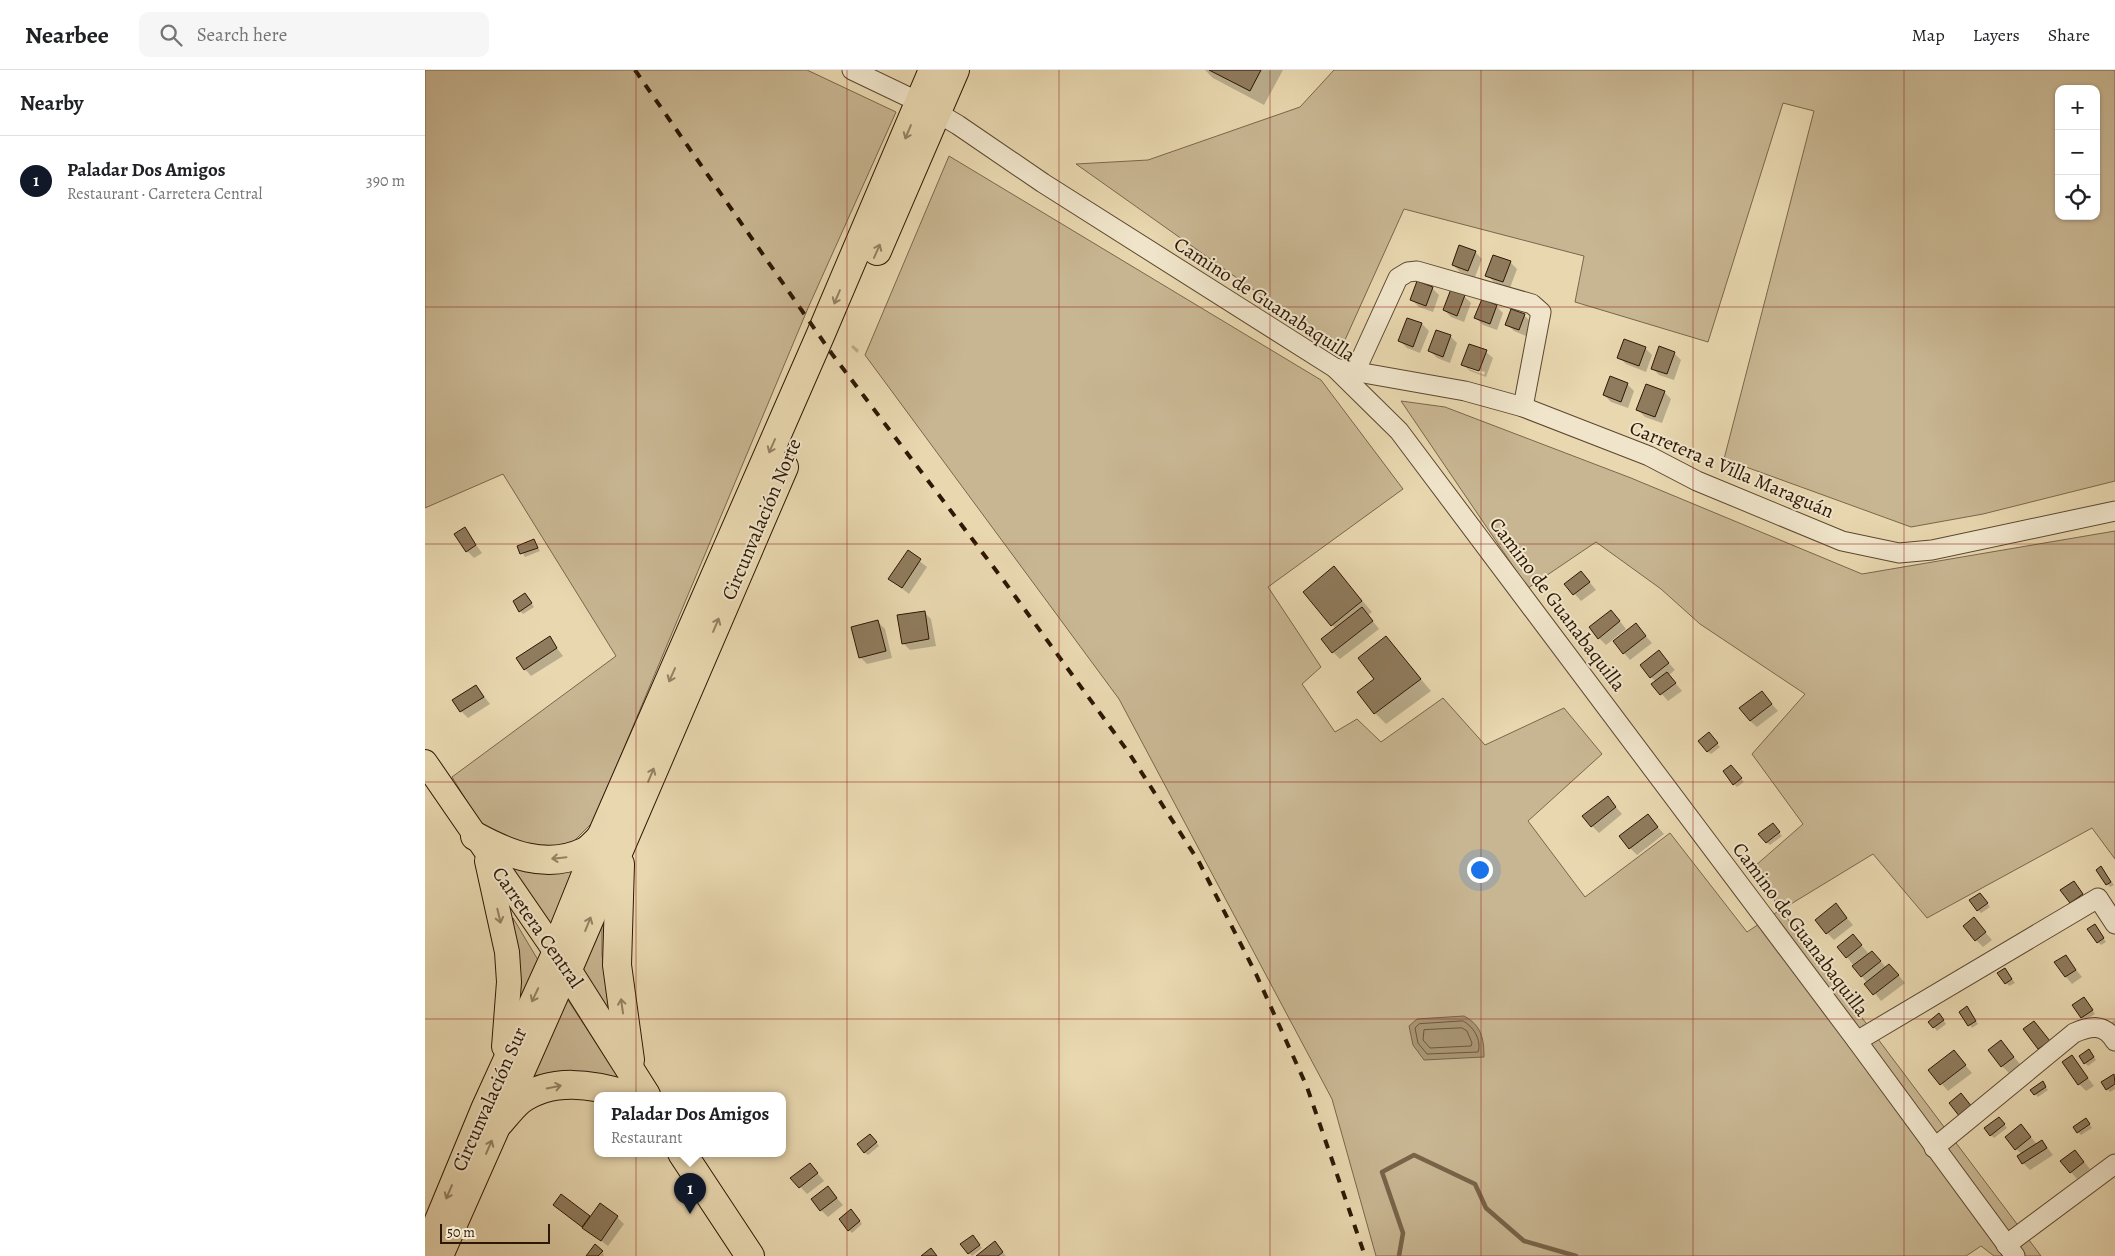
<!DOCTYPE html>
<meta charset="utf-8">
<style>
body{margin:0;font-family:Alegreya,serif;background:#f6f6f6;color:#202124}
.controls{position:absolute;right:15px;top:15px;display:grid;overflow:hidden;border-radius:10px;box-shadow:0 1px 4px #0004}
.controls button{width:45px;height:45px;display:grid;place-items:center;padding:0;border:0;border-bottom:1px solid #e0e0e0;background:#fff;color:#202124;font:25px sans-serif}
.scale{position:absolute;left:15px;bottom:12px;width:110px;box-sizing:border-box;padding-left:5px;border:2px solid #2e1704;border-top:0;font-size:14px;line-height:18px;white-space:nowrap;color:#2e1704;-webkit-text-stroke:4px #f0e5cb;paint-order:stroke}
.you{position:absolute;left:1054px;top:799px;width:18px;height:18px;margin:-12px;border:4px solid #fff;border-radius:50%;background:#1a73e8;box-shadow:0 0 0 8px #1a73e833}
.badge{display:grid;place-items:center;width:32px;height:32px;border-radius:50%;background:#111827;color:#fff;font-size:16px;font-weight:700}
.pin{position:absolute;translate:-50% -41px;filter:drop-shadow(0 1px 2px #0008)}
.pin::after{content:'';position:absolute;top:26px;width:18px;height:15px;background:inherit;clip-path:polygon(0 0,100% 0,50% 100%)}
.popup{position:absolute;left:169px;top:1022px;width:192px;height:65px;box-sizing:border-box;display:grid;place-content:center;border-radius:10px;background:#fff;filter:drop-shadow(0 1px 4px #0005);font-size:16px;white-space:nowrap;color:#757577}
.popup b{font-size:19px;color:#202124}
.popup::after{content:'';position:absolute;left:50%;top:100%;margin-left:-10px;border:10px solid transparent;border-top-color:#fff}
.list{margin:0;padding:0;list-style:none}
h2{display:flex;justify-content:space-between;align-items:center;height:65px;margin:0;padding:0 20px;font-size:21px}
h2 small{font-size:16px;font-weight:400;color:#757577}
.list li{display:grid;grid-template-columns:32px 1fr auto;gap:15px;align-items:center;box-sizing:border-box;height:90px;padding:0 20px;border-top:1px solid #e0e0e0}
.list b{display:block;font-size:19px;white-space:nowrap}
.list p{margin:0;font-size:16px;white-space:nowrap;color:#757577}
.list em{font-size:16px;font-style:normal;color:#757577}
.icon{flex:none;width:28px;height:28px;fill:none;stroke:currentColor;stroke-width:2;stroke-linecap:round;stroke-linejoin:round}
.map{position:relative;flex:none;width:1690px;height:1186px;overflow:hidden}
header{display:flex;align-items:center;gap:30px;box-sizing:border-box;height:70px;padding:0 25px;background:#fff;border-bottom:1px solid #e0e0e0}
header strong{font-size:24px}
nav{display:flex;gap:28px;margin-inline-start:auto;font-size:18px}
.search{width:350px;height:45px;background:#f6f6f6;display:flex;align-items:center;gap:12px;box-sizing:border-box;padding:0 18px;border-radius:10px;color:#757577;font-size:19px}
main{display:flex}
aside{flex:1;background:#fff}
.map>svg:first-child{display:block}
.green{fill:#c8b692;stroke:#7b664b;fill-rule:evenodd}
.water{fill:#a99675;stroke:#786348}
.shadow{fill:#0003;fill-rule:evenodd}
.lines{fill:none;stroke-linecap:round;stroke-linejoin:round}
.shore{stroke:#6c563c;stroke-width:1}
.stream{stroke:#786348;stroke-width:4.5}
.building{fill:#8f7b5d;stroke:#2e1704}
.minor-casing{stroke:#5c472f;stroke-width:21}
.major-casing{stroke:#2e1704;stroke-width:26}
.highway-casing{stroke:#2e1704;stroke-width:30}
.minor{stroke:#f0e5cb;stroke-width:19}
.major{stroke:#e8d7af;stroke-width:24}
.highway{stroke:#e8d7af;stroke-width:28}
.rail{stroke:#2e1704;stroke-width:4;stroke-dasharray:9 9;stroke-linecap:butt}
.oneway{stroke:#948162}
.grid{fill:none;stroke:#8f2418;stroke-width:1;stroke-opacity:0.55}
.labels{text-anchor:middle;stroke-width:4;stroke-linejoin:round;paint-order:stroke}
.street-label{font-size:20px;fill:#2e1704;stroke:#f0e5cb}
</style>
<header>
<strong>Nearbee</strong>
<div class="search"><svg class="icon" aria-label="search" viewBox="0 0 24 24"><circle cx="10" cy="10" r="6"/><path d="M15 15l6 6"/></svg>Search here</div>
<nav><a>Map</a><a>Layers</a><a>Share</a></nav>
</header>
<main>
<aside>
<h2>Nearby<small></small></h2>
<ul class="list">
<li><span class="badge">1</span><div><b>Paladar Dos Amigos</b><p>Restaurant · Carretera Central</p></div><em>390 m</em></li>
</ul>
</aside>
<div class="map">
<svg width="1690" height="1186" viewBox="0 0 1690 1186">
<rect width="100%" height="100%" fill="#e8d7af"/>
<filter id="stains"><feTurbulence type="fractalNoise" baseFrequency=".004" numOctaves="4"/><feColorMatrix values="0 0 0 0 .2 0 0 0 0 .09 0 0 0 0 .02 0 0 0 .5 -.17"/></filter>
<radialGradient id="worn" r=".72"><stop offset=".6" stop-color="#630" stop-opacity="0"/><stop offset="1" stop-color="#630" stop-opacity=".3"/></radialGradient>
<g class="green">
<path d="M0,0H382L471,42L383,238L168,752L145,775L101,779L59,759L27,707L191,586L78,404L0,438Z"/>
<path d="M909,0H1690V411L1558,444L1486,457L1299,389L1389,41L1358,33L1283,272L1150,232L1159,186L979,139L915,281L651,94L723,90L875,37ZM1634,19H1671V146H1634Z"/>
<path d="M524,86L896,310L978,419L843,517L896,597L877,614L910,662L932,649L956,672L1018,628L1060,675L1139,638L1177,684L1103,751L1160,827L1245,763L1322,862L1355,840L1330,796L1378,754L1327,684L1380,624L1275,554L1236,519L1171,472L1103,518L976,331L1020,337L1206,408L1437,504L1690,461V789L1667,758L1502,848L1448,784L1356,840L1616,1186H1569L1556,1176L1541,1186H951L907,1029L694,629L440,285Z"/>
<path d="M77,790L156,794L126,856Z"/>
<path d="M177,841V885L188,955L153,900Z"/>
<path d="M88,848L113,890L89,941L90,894Z"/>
<path d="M141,927L195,1010L100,1015Z"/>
</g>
<path class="water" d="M1039,946C1056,955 1059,968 1059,987L999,990L988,975L984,956L992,949Z"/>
<g class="shadow">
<path d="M780,0H858L839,35L788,8Z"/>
<path d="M1050,182L1057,189L1050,207L1035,202L1028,195Z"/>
<path d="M1085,192L1092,199L1085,218L1069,212L1062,205Z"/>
<path d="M1007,218L1014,225L1008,242L994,237L987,230Z"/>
<path d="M1039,226L1046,233L1039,252L1026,247L1019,240Z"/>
<path d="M1071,236L1078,243L1072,260L1058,255L1051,248Z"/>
<path d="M1099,245L1106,252L1101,266L1089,261L1082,254Z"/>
<path d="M983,249L997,254L1004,261L995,283L982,278L975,271Z"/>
<path d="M1025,266L1032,273L1025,293L1012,288L1005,281Z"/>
<path d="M428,275L434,280L432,283L426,277Z"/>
<path d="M1220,278L1227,285L1221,302L1201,294L1194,287Z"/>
<path d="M1061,282L1068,288L1061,307L1045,301L1038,294ZM1044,296L1060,302L1059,305L1044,299Z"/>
<path d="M1249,283L1256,290L1249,310L1234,305L1227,298Z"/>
<path d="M1202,314L1209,321L1203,338L1186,332L1179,325Z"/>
<path d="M1239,322L1246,329L1237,353L1220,347L1213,340Z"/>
<path d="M40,459L57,483L49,488L42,481Z"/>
<path d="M109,470L115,481L100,487L94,476Z"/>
<path d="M483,482L502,497L484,524L465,509Z"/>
<path d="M909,498L947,542L943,545L954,559L915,589L908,582L911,559L907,555Z"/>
<path d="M1156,502L1171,520L1156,531L1141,514Z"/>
<path d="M100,524L109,537L98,544L95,541Z"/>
<path d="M499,542L506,549L511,576L485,580L478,573Z"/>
<path d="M1193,549L1201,559L1181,575L1174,568Z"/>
<path d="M453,552L460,559L467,588L442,594L435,587Z"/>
<path d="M1211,555L1227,573L1205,590L1199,583Z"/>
<path d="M124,568L138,586L106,606L100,599Z"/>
<path d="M961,568L1006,621L961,654L950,643Z"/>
<path d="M1234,582L1250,600L1244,605L1257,621L1243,631L1228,614L1231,612L1226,607Z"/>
<path d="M51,616L65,634L43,648L36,641Z"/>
<path d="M1337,623L1353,641L1332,657L1325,651Z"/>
<path d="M1287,667L1295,677L1286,684L1282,681Z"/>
<path d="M1309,700L1319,712L1312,717L1309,714Z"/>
<path d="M1183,728L1197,744L1174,763L1167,756Z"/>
<path d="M1222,745L1239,764L1212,785L1205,778Z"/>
<path d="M1351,758L1357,766L1345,775L1341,772Z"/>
<path d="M1676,798L1689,815L1685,817L1682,814Z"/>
<path d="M1649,812L1664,832L1653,840L1637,820Z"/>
<path d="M1558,827L1565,837L1556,843L1553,840Z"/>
<path d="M1417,842L1428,855L1409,870L1402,863Z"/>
<path d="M1549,849L1567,870L1558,877L1551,870Z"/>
<path d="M1672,859L1681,872L1676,875L1673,872Z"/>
<path d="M1428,866L1444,884L1454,889L1461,898L1471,902L1480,913L1456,931L1422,887Z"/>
<path d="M1640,886L1657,907L1647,914L1641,907Z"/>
<path d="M1583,903L1590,913L1584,916L1574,904Z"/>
<path d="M1661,931L1670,944L1660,950L1657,947Z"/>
<path d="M1544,941L1553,954L1547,958L1535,942Z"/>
<path d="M1517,948L1521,954L1512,961L1505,952Z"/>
<path d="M1690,950V958L1686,952Z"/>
<path d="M1576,972L1595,994L1584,1003L1577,996Z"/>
<path d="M1664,980L1671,990L1663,996L1660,993Z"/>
<path d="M1529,982L1547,1003L1523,1021L1505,1000Z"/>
<path d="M1647,987L1669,1016L1661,1021L1654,1014Z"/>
<path d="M1688,1005L1690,1019L1685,1022L1677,1013Z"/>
<path d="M1618,1013L1623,1020L1613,1027L1610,1024Z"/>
<path d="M1577,1051L1582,1058L1569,1068L1566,1065Z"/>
<path d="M1664,1053L1667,1058L1656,1065L1653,1062Z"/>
<path d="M1596,1056L1612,1074L1617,1071L1628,1085L1605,1100L1598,1093L1594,1086L1597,1084L1591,1079Z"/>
<path d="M448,1068L454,1076L443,1085L439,1082Z"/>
<path d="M1650,1081L1665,1099L1652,1109L1646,1102Z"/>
<path d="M385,1094L399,1111L382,1124L367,1108Z"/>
<path d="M403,1118L418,1135L403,1147L396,1140Z"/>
<path d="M136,1126L166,1148L192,1147L199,1154L183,1176L129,1135Z"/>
<path d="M429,1143L437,1154L427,1163L424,1160Z"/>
<path d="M551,1170L557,1178L547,1186L537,1175Z"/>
<path d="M570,1173L581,1186H553Z"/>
<path d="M177,1181L179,1186H162Z"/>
</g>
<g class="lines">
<g class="shore">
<path d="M1038,951C1048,956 1057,970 1053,982L1002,984L993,973L990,958L994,954Z"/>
<path d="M1037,958L1042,961L1047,973L1046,976L1005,978L998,970L999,960Z"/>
</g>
<path class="stream" d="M974,1186L978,1163L957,1102L989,1085L1050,1114L1061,1138L1099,1171L1151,1186"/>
</g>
<g class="building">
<path d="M784,0H836L825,21Z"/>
<path d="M1034,175L1051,181L1043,201L1027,195Z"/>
<path d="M1068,185L1086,191L1078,212L1060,206Z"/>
<path d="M992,211L1008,217L1001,236L985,230Z"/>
<path d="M1026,219L1040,225L1032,246L1018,240Z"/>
<path d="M1057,229L1072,235L1065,254L1049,248Z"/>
<path d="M1086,239L1100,244L1094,260L1080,255Z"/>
<path d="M982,248L997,253L988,277L973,271Z"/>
<path d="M1011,260L1026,265L1018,287L1003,281Z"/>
<path d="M1199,269L1221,277L1214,296L1192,288Z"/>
<path d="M1044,274L1062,280L1054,301L1036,295Z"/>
<path d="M1234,276L1250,282L1242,304L1226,299Z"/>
<path d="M1185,306L1203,313L1196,332L1178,325Z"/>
<path d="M1221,314L1240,321L1230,347L1211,340Z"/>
<path d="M40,457L51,475L41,482L29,464Z"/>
<path d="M109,469L113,478L95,484L92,476Z"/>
<path d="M483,480L496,489L477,518L463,509Z"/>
<path d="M909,496L937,531L906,556L878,522Z"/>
<path d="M1156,501L1165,512L1148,525L1139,514Z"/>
<path d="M100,523L107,533L94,542L88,531Z"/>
<path d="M937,537L948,551L907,583L896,569Z"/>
<path d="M1186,540L1195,551L1173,569L1164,557Z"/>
<path d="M500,541L504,569L477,574L472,545Z"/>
<path d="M453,550L461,581L434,588L426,557Z"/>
<path d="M1211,553L1221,566L1198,584L1188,571Z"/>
<path d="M125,566L132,578L99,600L91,588Z"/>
<path d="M961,566L996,609L949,644L932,622L949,609L933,588Z"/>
<path d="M1234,580L1244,593L1225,608L1215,595Z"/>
<path d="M1242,602L1251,613L1235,625L1226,614Z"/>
<path d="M51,615L59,627L35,642L27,630Z"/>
<path d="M1337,621L1347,634L1325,651L1314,638Z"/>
<path d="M1284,662L1293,673L1282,682L1273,671Z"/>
<path d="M1306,695L1317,708L1308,715L1298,701Z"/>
<path d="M1183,726L1191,737L1166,757L1157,746Z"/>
<path d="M1223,744L1233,757L1204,779L1194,766Z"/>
<path d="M1348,753L1355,762L1341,773L1333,764Z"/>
<path d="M1676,796L1686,812L1681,815L1671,800Z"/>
<path d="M1649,811L1658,824L1645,833L1635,820Z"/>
<path d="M1555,823L1563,833L1552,841L1544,830Z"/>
<path d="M1411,833L1422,848L1401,864L1390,850Z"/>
<path d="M1549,847L1561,862L1550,871L1538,856Z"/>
<path d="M1670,854L1679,868L1672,873L1662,859Z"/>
<path d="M1428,864L1437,875L1421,888L1412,877Z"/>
<path d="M1447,881L1456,891L1436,907L1427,896Z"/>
<path d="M1641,885L1651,900L1640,907L1629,892Z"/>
<path d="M1464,894L1474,905L1448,925L1439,914Z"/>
<path d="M1580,898L1587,909L1580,914L1572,903Z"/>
<path d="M1659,927L1668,940L1656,948L1647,935Z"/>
<path d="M1542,936L1551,951L1543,956L1534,942Z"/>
<path d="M1514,943L1519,950L1508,958L1503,952Z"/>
<path d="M1609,951L1625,971L1613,979L1598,959Z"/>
<path d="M1576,970L1589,987L1576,997L1563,980Z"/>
<path d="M1664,979L1669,987L1659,994L1654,986Z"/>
<path d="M1529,980L1541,995L1515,1015L1503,1000Z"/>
<path d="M1647,985L1663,1008L1653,1015L1637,992Z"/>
<path d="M1689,1004L1690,1014L1681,1020L1676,1012Z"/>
<path d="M1618,1011L1621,1017L1609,1025L1605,1020Z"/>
<path d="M1536,1023L1547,1037L1535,1047L1524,1033Z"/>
<path d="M1574,1047L1580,1054L1565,1066L1559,1058Z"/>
<path d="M1661,1048L1665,1054L1652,1063L1648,1057Z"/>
<path d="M1596,1054L1606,1067L1590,1080L1580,1067Z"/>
<path d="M445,1064L452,1072L439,1083L432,1074Z"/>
<path d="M1617,1070L1622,1078L1597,1094L1592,1086Z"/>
<path d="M1650,1080L1659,1092L1645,1103L1635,1091Z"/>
<path d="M385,1093L393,1103L374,1118L365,1108Z"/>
<path d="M403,1116L412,1128L395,1141L386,1129Z"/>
<path d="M136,1124L165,1146L157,1157L128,1135Z"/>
<path d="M175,1133L193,1146L176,1171L157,1158Z"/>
<path d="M426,1139L435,1151L423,1161L414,1149Z"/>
<path d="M548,1165L555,1175L543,1184L535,1174Z"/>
<path d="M570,1171L578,1182L573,1186H551Z"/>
<path d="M170,1174L178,1181L173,1186H161Z"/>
<path d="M506,1178L512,1186H496Z"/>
</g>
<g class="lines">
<defs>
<g id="minor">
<path d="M427,0L496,33L533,55L618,113L910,298L974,361L1432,971L1590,1186"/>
<path d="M910,298L1040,321L1098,337L1224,386L1272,411L1417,471L1474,483L1507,480L1690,441"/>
<path d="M930,302L973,208L983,202L992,201L1107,234L1116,242L1098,337"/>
<path d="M1432,971L1673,828L1690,854"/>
<path d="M1509,1078L1649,963C1665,956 1679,953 1690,971"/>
<path d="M1581,1175L1690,1094"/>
</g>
<g id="major">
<path d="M0,692L130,881L58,1039L0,1179"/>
<path d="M62,791L82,882L84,912L79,977"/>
<path d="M16,1186L143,899"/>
</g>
<g id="highway">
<path d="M452,181L530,0"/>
<path d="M50,766C83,784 121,800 159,782C165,779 171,772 176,767"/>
<path d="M195,794L192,895L205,990"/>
<path d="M143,899L359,397"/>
<path d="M221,1025L130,881L176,767L395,266L508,0"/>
<path d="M75,1052C81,1045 87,1037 94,1031C126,1007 168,1014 203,1025"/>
<path d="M257,1083L325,1186"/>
</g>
</defs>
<use href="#minor" class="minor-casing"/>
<use href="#major" class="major-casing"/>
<use href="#highway" class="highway-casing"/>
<use href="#minor" class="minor"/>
<use href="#major" class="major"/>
<use href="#highway" class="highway"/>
<path class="rail" d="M210,0L407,284L579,511L704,683L774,792L831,904L882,1017L940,1186"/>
</g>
<defs><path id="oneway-shaft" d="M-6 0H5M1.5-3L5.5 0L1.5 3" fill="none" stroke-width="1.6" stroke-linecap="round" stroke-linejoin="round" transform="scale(1.25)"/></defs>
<g class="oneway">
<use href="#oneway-shaft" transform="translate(483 62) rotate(113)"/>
<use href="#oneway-shaft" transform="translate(452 181) rotate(-66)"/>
<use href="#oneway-shaft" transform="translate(412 227) rotate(113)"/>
<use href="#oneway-shaft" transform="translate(347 376) rotate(114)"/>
<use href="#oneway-shaft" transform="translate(291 555) rotate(-67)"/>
<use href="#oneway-shaft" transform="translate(247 605) rotate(114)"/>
<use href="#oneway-shaft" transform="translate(226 705) rotate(-67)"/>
<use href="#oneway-shaft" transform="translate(134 788) rotate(174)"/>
<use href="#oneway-shaft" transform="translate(74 846) rotate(77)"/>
<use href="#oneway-shaft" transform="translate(163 854) rotate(-68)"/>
<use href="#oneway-shaft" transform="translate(110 925) rotate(115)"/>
<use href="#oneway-shaft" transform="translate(197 936) rotate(-98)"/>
<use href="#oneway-shaft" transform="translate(129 1017) rotate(-11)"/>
<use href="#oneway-shaft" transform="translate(64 1077) rotate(-66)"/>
<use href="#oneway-shaft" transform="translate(24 1122) rotate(113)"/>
</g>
<path class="grid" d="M211,0V1186M422,0V1186M634,0V1186M845,0V1186M1056,0V1186M1268,0V1186M1479,0V1186M0,237H1690M0,474H1690M0,712H1690M0,949H1690"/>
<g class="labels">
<g class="street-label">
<text transform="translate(840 229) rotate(33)" y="7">Camino de Guanabaquilla</text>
<text transform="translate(1307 399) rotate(23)" y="7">Carretera a Villa Maraguán</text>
<text transform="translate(336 449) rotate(-67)" y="7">Circunvalación Norte</text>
<text transform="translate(1133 534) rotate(53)" y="7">Camino de Guanabaquilla</text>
<text transform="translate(113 857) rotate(55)" y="7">Carretera Central</text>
<text transform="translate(1376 859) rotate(53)" y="7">Camino de Guanabaquilla</text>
<text transform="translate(64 1029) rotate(-66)" y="7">Circunvalación Sur</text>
</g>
</g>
<rect width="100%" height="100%" filter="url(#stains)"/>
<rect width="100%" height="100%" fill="url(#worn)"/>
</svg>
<div class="controls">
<button>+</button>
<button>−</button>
<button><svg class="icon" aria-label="locate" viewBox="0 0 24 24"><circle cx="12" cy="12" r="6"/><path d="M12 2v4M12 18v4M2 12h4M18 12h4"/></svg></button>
</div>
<div class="scale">50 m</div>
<div class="you"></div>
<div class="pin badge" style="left:265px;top:1144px">1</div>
<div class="popup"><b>Paladar Dos Amigos</b>Restaurant</div>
</div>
</main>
